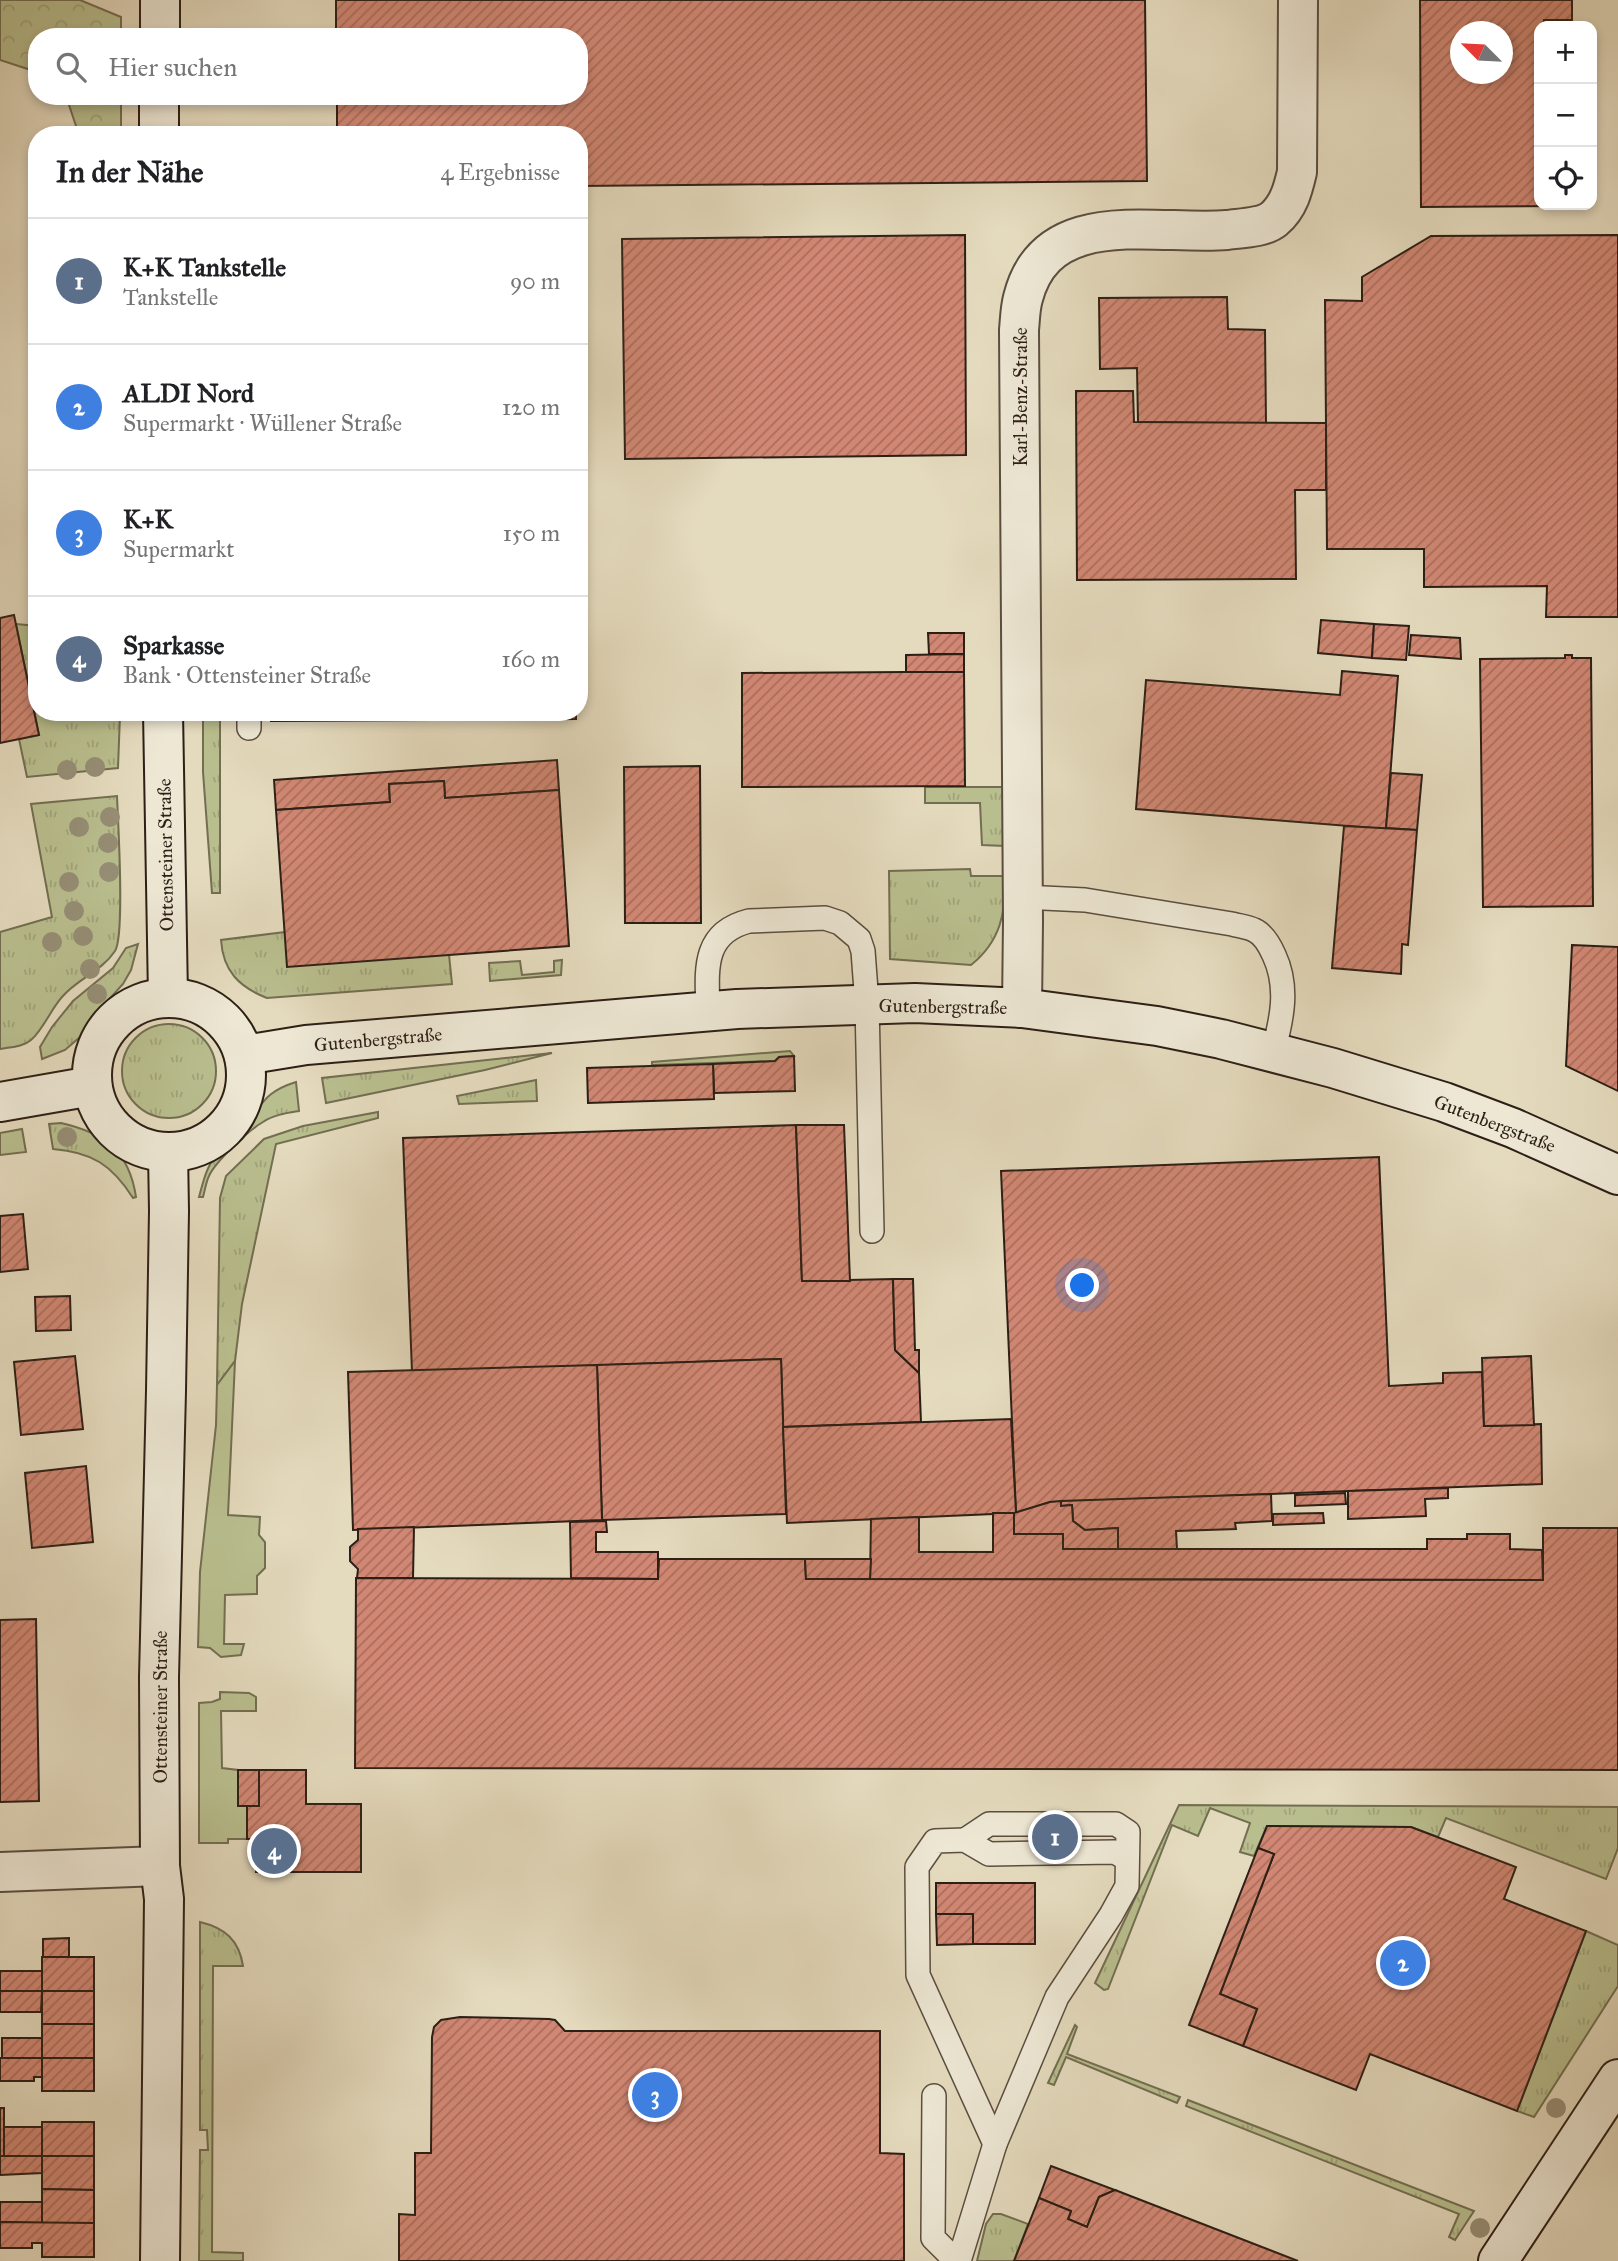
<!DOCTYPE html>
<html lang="de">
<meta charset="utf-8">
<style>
body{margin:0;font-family:"IM FELL Great Primer",serif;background:#f2f2f2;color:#202124}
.controls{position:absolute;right:21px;top:21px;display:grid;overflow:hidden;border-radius:14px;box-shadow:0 4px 10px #0003}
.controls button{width:63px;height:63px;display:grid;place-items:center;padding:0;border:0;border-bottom:2px solid #e0e0e0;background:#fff;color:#202124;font:35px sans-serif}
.compass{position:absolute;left:1450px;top:21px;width:63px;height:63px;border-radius:50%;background:#fff;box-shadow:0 4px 10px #0003;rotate:294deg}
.you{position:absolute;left:1083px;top:1286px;width:24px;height:24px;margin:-18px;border:5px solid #fff;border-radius:50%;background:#1a73e8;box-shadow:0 0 0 10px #1a73e833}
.badge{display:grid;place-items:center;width:46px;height:46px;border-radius:50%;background:#0b8043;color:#fff;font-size:23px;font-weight:700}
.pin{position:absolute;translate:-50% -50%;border:4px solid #fff;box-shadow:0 2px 7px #0006}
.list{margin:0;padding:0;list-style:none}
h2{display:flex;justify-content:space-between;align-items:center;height:91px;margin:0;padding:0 28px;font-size:30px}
h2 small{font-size:23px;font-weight:400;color:#757577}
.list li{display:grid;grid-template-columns:46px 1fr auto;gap:21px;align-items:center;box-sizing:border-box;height:126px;padding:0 28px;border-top:2px solid #e0e0e0}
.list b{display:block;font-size:26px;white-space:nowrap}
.list p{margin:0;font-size:23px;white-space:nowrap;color:#757577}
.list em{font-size:23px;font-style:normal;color:#757577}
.icon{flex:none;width:38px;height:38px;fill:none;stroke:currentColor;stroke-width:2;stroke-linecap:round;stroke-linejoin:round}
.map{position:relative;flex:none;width:1618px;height:2261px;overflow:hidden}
.search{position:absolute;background:#fff;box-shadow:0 4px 10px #0003;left:28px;top:28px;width:560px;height:77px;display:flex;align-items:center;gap:18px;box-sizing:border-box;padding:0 24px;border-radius:28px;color:#757577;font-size:26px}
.panel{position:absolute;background:#fff;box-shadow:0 4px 10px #0003;left:28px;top:126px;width:560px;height:595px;border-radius:28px}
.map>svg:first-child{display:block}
.grass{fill:url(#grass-tufts);stroke:#736e52;stroke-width:2}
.forest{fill:url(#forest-crowns);stroke:#736e52;stroke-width:2}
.garden{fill:#b9be8e;stroke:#736e52;stroke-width:2}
.building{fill:url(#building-hatch);stroke:#2d1f16;stroke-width:2;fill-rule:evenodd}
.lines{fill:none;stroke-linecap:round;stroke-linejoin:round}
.lane-casing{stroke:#5b4e40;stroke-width:26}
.street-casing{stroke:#5b4e40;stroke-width:42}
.secondary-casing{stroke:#2d1f16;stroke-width:42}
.lane{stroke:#ede7d4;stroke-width:23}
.street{stroke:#ede7d4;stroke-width:38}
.secondary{stroke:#ede7d4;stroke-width:38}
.tree{fill:#968e75}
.labels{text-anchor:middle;stroke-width:5;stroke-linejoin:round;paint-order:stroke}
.street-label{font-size:19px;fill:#2d1f16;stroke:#ede7d4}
</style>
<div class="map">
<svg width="1618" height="2261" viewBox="0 0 1618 2261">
<defs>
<pattern id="grass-tufts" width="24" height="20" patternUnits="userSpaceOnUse" patternTransform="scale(1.75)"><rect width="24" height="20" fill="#b9be8e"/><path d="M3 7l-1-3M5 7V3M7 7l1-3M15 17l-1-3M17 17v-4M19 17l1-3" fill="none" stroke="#9fa37a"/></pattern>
<pattern id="forest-crowns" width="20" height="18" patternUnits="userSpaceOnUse" patternTransform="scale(1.75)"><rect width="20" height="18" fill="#b9be8e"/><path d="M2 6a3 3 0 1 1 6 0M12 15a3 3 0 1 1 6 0" fill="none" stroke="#9fa37a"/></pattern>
<pattern id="building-hatch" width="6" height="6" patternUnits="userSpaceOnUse" patternTransform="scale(1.75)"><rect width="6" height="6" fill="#d18773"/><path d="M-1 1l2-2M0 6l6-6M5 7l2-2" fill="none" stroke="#aa6e5d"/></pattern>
</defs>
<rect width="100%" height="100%" fill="#e4dabd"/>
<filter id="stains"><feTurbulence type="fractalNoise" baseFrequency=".00286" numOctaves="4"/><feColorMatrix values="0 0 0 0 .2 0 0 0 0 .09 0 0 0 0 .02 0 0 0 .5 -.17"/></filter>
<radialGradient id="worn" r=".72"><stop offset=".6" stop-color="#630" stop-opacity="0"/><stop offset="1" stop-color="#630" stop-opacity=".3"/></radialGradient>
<g class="grass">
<path d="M16,624L37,626V712H123L120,715L118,768L27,777L19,739L39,735Z"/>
<path d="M203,712H220V893H212L203,772Z"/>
<path d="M925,787H1006L1005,846L982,845L980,803H925Z"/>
<path d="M117,796C118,822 125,936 115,951C102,971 77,979 62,997C51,1009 43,1030 31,1040C23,1047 10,1047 0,1049V932L52,917L31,804Z"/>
<path d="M970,869L971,876H1005C1006,912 1001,941 971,965L890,959L889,871Z"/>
<path d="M285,932L449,955L452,984L267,998C239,987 223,971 221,940Z"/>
<path d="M138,944L131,970L123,984L90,1020L80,1037L65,1050L42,1059L40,1047L52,1027L73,1001L113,968L126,948Z"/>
<path d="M562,960L561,975L490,981L489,963L520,961L522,975L554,972V961Z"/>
<circle cx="169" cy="1071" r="47"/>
<path d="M552,1053L485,1070L326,1103L322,1078Z"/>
<path d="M536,1080L537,1101L459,1104L457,1096Z"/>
<path d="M296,1082L299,1111C287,1113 273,1115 263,1122C249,1130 215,1162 209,1176C206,1182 205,1190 203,1197H199C203,1183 206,1167 216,1156C224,1146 235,1138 243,1128C263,1104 264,1092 296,1082Z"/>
<path d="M378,1112V1118L276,1144L242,1304L235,1361L217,1385L220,1198L226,1176L264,1139L303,1126Z"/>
<path d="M61,1123C105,1133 129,1151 136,1197L133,1198C112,1165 92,1152 53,1149L49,1124Z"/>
<path d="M22,1129L26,1152L0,1155V1133Z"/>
<path d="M1179,1805L1618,1807V1848L1606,1879L1446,1818L1438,1837L1411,1827L1267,1826L1254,1856L1240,1852L1250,1823L1210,1808L1198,1836L1172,1825L1108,1989L1104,1990L1095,1983Z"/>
<path d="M200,1922C225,1928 239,1940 243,1966H213L212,2252L243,2253V2261H199L200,2150H208L207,2130H200Z"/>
<path d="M1586,1931L1618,1945V1986L1534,2117L1517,2111Z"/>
<path d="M1075,2025L1077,2027L1067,2054L1180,2097L1177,2103L1066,2057L1054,2085L1048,2083Z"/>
<path d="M1188,2100L1474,2211L1455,2240L1449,2237L1459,2214L1186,2106Z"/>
<path d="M993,2214H1001L1028,2224L1014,2261H977L986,2224Z"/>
</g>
<g class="forest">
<path d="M0,0H80L121,17V37H37V72L0,60Z"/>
<path d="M63,96H121V135H79L68,102Z"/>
</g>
<g class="garden">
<path d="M790,1051L794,1056L779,1057L775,1061L652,1065V1062Z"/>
<path d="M235,1361L228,1515L260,1517L259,1535L265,1542V1568L257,1576V1594L225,1595L224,1644H244L241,1655L221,1657L210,1648L198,1647L200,1572L216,1425L217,1385Z"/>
<path d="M220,1692L249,1693L256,1697V1711H221L222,1768L238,1770V1805L247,1806V1839H228V1843H199V1703L212,1702L220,1699Z"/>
</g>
<g class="building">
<path d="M336,0H1145L1147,181L579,186V135H337V96H579V37H336Z"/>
<path d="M1420,0H1572V20H1544L1543,26H1539V205L1572,206L1421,207ZM1460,32H1502V74H1460Z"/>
<path d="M965,235L966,455L625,459L622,239Z"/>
<path d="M1618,235V617H1546L1547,586L1424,587V549H1327L1325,300L1362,301V277L1431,236Z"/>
<path d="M1227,297L1228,329L1265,330L1266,424L1138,422L1137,368L1100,369L1099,298Z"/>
<path d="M1076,391H1133L1134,422L1326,423V490H1295L1296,579L1077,580Z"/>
<path d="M14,615L39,735L0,743V618Z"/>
<path d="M1321,620L1374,624L1372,658L1318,653Z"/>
<path d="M1374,624L1409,626L1406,660L1372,658Z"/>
<path d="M928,633H964V654H929Z"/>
<path d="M1411,635L1460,638L1461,659L1409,655Z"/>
<path d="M964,654V672H906V655Z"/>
<path d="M1565,655H1572V658H1591L1593,906L1483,907L1480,659L1565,658Z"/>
<path d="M1342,671L1398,676L1386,829L1136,809L1146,680L1340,695Z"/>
<path d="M906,672H964L965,786L742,787V673Z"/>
<path d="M271,712H576V719L271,721Z"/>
<path d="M557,760L559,790L445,798L444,781L389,784L390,802L276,810L274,780Z"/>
<path d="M700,766L701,923H625L624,767Z"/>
<path d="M1391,773L1422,775L1417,830L1386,828Z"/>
<path d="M444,781L445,798L559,790L569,946L287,967L276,810L390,802L389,784Z"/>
<path d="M1344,826L1417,830L1408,945L1402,944L1401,974L1332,968Z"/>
<path d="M1572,945L1618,947V1091L1566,1066Z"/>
<path d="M794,1056L795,1091L714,1093L713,1064L775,1061L779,1057Z"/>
<path d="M713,1064L714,1099L588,1103L587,1068Z"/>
<path d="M796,1125L802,1281L893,1279L895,1350L919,1373L921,1422L783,1427L781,1359L412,1372L403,1138Z"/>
<path d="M796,1125H844L850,1281H802Z"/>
<path d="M1379,1157L1389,1386L1443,1383V1373L1482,1372L1484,1426L1541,1424L1542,1484L1050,1502L1016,1513L1001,1171Z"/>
<path d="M23,1214L28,1269L0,1272V1216Z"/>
<path d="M893,1279H913L915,1350H919V1373L895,1350Z"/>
<path d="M70,1296L71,1330L36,1331L35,1297Z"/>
<path d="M75,1356L83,1429L21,1435L14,1362Z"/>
<path d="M1531,1356L1534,1425L1484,1426L1482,1358Z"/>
<path d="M781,1359L786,1514L602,1520L597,1365Z"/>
<path d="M597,1365L602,1520L353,1530L348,1372Z"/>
<path d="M1011,1419L1016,1513L787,1523L783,1427Z"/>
<path d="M86,1466L93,1542L32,1548L25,1473Z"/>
<path d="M1448,1488V1498L1425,1499L1426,1516L1348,1519V1491Z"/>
<path d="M1345,1493L1346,1504L1295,1506V1495Z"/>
<path d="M1271,1494L1272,1521L1235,1523L1236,1529L1176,1531L1177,1549H1118V1528L1085,1530L1073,1521L1072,1505L1061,1506V1501Z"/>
<path d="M1061,1501V1506L1072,1505L1073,1521L1085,1530L1118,1528V1549H1063V1534H1014V1513L1050,1502Z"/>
<path d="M993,1513H1014V1534H1063V1549H1427V1539H1467V1534H1510V1549L1542,1550L1543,1580L870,1579L871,1519L919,1517V1552H993Z"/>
<path d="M1323,1513L1324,1523L1273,1525V1514Z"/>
<path d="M606,1521L607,1532H596V1552H658V1579L571,1578L570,1522Z"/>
<path d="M414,1527L413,1578H357L358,1569L350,1561V1547L358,1540V1529Z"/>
<path d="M1543,1528H1618V1770L355,1768L356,1578L658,1579L659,1559H805L806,1579L1543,1580Z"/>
<path d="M805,1559H871L870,1579H806Z"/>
<path d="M36,1619L39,1801L0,1802V1620Z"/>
<rect x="238" y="1770" width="21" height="36"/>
<path d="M259,1770H306V1804H361V1872H256L257,1839H247V1806H259Z"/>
<path d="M1267,1826L1411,1827L1516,1867L1504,1899L1586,1931L1517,2111L1370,2054L1356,2090L1243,2046L1257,2009L1220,1994L1274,1854L1258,1848Z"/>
<path d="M1258,1848L1274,1854L1220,1994L1257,2009L1243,2046L1189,2025Z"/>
<path d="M936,1883H1035V1944H973V1914H936Z"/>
<path d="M936,1914H973V1944L937,1945Z"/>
<path d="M69,1938V1957H43V1939Z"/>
<rect x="42" y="1957" width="52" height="34"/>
<rect x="0" y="1971" width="42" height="20"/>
<path d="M0,1991H42L41,2012H0Z"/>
<rect x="42" y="1991" width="52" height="33"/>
<path d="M460,2017L549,2019L555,2020L565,2031H880V2153L904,2154V2261H399V2214L415,2215V2153H431L432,2037L434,2027L441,2020Z"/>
<rect x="42" y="2024" width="52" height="34"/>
<rect x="2" y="2038" width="40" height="20"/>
<path d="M0,2058H42V2077H34V2081H0Z"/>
<rect x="42" y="2058" width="52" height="33"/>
<rect x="0" y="2108" width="4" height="48"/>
<rect x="42" y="2122" width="52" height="34"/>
<rect x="4" y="2127" width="38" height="29"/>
<path d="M0,2156H42V2173L0,2175Z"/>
<path d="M42,2156H94V2190L42,2189Z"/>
<path d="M1051,2166L1115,2190L1099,2197L1087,2227L1068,2219L1071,2211L1039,2198Z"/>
<path d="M42,2189L94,2190V2223H42Z"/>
<path d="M1115,2190L1298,2261H1014L1039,2198L1071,2211L1068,2219L1087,2227L1099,2197Z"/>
<path d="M0,2202H42V2223L0,2222Z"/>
<path d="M0,2222L94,2223V2257H42V2243H32V2248H0Z"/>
</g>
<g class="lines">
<defs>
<g id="lane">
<path d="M249,712V728"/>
<path d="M1023,897L1085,900L1232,924C1239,926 1248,927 1254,930C1263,934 1270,946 1274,955C1289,987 1282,1019 1273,1052"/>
<path d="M708,1011C707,972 701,933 749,921L825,918L840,923L859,939L863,951L867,1004L872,1231"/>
<path d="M934,2096L933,2238L956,2261"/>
<path d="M995,2144L918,1975L917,1867L935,1841L965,1840L989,1854L1115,1852L1127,1859"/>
<path d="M959,2261L995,2144L1057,1997L1111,1915L1127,1886L1128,1832L1116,1824H989L965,1840"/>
</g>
<g id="street">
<path d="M1022,1008L1023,921L1019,330C1020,320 1020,309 1023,298C1047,204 1156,236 1227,230C1241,228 1263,228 1274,219C1289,206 1293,189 1297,172L1298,0"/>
<path d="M0,1872L160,1866"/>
</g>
<g id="secondary">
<path d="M160,37V0"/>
<path d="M159,135V96"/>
<path d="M163,712L168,997"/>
<circle cx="169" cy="1075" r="77"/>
<path d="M245,1055L306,1045L737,1009L915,1003L1022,1008L1157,1026L1221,1039L1333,1068L1444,1102L1513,1128L1618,1175"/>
<path d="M0,1102L92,1086"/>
<path d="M160,2261L164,1899L160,1866L159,1677L166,1391L169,1211L168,1152"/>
<path d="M1498,2261L1618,2079"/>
</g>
</defs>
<use href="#lane" class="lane-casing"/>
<use href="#street" class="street-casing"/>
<use href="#secondary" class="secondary-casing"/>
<use href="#lane" class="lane"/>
<use href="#street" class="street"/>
<use href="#secondary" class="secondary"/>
</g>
<g class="tree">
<circle cx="95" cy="767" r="10"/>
<circle cx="67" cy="770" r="10"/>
<circle cx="110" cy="817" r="10"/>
<circle cx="79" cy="827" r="10"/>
<circle cx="108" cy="843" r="10"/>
<circle cx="109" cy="872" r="10"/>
<circle cx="69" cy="882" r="10"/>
<circle cx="74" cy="911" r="10"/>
<circle cx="83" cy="936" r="10"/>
<circle cx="52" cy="942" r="10"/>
<circle cx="90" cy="969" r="10"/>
<circle cx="97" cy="994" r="10"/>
<circle cx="67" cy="1137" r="10"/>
<circle cx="1556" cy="2108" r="10"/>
<circle cx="1480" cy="2228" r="10"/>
</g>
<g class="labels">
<g class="street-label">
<text transform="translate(1020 397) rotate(-90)" y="7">Karl-Benz-Straße</text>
<text transform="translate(165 855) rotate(-91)" y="7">Ottensteiner Straße</text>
<text transform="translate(943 1006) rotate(1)" y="7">Gutenbergstraße</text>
<text transform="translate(378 1039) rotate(-5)" y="7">Gutenbergstraße</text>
<text transform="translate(1495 1123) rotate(21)" y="7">Gutenbergstraße</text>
<text transform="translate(160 1707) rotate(-90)" y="7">Ottensteiner Straße</text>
</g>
</g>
<rect width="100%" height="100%" filter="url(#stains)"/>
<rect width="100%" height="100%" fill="url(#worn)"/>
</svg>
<div class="controls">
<button>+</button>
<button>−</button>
<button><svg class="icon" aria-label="locate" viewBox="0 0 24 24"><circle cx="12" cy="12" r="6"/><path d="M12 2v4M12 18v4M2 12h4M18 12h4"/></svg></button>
</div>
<svg class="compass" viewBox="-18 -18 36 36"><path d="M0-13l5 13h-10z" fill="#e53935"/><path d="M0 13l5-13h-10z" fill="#757577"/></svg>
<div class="you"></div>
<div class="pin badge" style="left:1055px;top:1837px;background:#5c6f8a">1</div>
<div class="pin badge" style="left:1403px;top:1963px;background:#3f7fe0">2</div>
<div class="pin badge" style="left:655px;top:2095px;background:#3f7fe0">3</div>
<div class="pin badge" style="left:274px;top:1851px;background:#5c6f8a">4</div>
<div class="search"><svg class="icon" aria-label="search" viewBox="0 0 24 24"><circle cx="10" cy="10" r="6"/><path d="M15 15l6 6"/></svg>Hier suchen</div>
<section class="panel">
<h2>In der Nähe<small>4 Ergebnisse</small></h2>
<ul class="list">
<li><span class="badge" style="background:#5c6f8a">1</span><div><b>K+K Tankstelle</b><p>Tankstelle</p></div><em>90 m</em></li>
<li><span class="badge" style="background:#3f7fe0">2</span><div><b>ALDI Nord</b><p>Supermarkt · Wüllener Straße</p></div><em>120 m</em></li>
<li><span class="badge" style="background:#3f7fe0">3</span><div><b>K+K</b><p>Supermarkt</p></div><em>150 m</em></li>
<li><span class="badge" style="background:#5c6f8a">4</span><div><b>Sparkasse</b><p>Bank · Ottensteiner Straße</p></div><em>160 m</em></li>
</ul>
</section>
</div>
